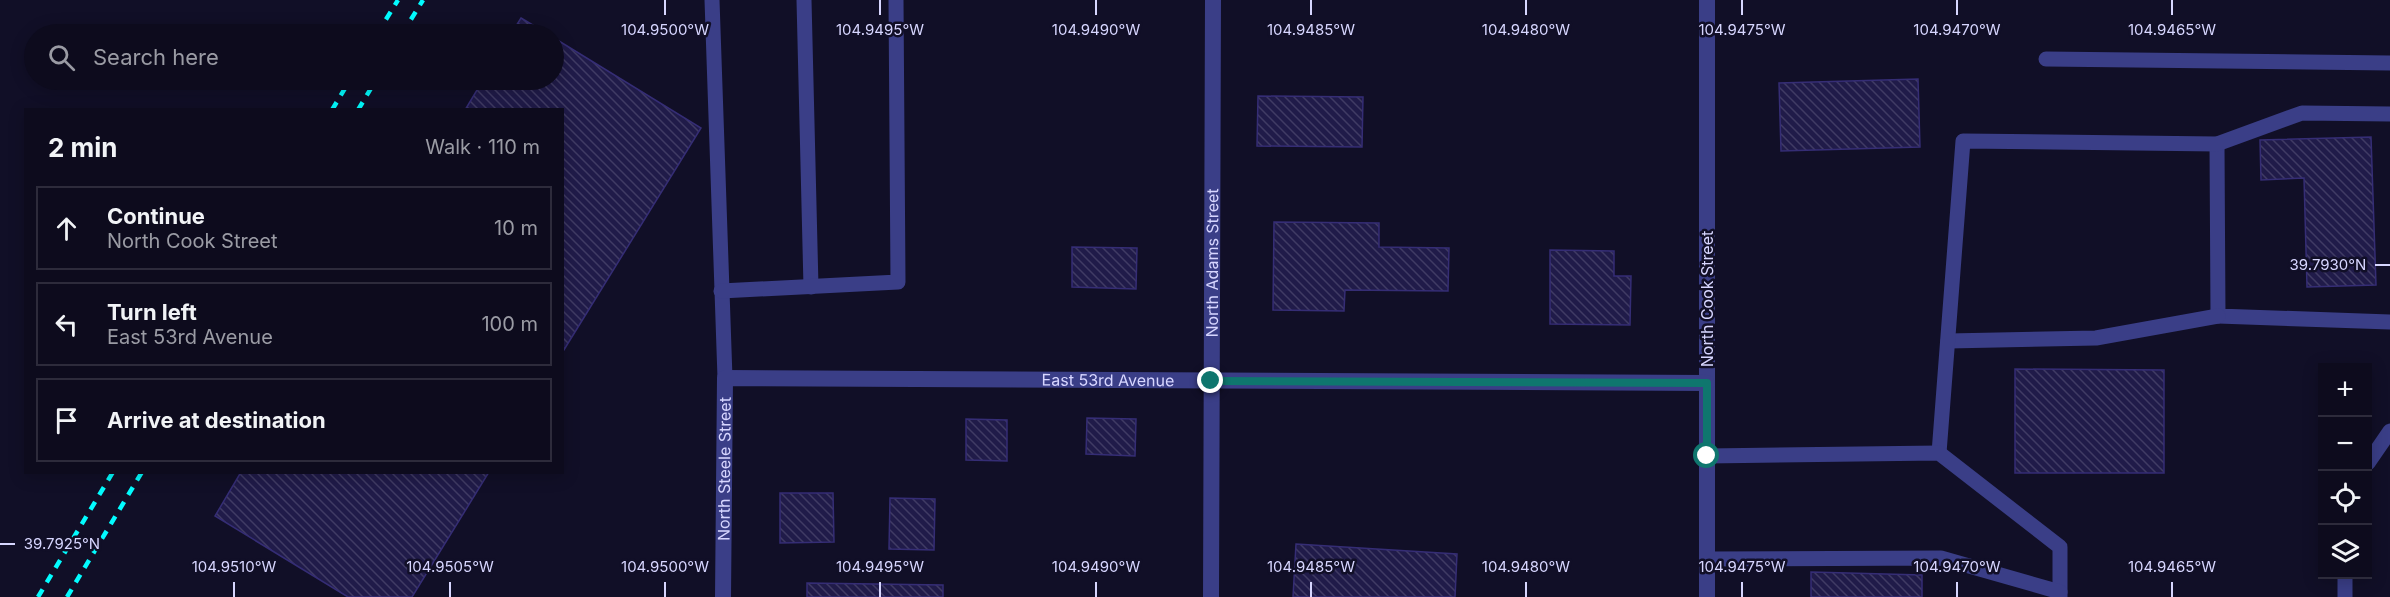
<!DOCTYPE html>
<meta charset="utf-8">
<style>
body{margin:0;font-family:Inter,sans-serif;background:#161426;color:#f1f3f6}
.controls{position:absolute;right:18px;bottom:18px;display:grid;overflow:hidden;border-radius:0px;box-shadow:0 3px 15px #0003}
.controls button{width:54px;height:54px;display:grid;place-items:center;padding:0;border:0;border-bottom:2px solid #2d2b3b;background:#0d0b1d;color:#f1f3f6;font:30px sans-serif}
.stop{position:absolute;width:18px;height:18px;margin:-14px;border:4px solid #0f766e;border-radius:50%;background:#fff}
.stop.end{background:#0f766e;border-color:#fff;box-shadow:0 2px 6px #0008}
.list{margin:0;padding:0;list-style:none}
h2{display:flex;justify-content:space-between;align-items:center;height:78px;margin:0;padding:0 24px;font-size:26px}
h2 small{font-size:20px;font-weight:400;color:#9a9ba4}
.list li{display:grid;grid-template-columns:39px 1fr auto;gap:18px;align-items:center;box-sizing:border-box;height:84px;margin:0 12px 12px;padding:0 12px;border:2px solid #2d2b3b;border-radius:0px}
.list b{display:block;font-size:22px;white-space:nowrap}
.list p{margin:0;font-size:20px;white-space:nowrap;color:#9a9ba4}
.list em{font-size:20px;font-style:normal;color:#9a9ba4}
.icon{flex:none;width:33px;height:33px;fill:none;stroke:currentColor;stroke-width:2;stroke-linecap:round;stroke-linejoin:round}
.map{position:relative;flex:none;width:2390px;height:597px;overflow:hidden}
.search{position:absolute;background:#0d0b1d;box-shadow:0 3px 15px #0003;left:24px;top:24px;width:540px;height:66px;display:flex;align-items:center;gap:15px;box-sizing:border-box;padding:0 21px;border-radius:33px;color:#9a9ba4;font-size:22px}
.panel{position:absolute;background:#0d0b1d;box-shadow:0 3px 15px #0003;left:24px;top:108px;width:540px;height:366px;border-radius:0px}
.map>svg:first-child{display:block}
.building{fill:url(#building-back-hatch);stroke:#352d75;stroke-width:1.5}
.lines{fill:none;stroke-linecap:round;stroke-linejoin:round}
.service{stroke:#3a3e87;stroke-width:15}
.minor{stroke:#3a3e87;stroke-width:16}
.rail{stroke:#02fcff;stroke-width:4.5;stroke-dasharray:9 8;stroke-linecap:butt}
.route{stroke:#0f766e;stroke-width:8}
.ticks{fill:none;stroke:#d7d6ff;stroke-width:2}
.labels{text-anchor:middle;stroke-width:5;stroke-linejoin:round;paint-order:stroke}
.street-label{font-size:16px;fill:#d7d6ff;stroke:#110f27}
.ticks-label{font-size:15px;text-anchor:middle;fill:#d7d6ff;stroke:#110f27;stroke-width:5;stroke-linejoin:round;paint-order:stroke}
</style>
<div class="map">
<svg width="2390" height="597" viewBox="0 0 2390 597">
<defs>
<pattern id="building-back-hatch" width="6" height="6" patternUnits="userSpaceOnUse" patternTransform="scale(1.5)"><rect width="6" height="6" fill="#201b49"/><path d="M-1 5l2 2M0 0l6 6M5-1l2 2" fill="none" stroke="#403b64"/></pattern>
</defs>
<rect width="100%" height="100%" fill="#110f27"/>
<g class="building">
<path d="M521,18L548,34H511Z"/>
<path d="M554,38L701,128L562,353V110H465L483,80H554Z"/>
<path d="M1918,79L1920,147L1781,151L1779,83Z"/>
<path d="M1258,96L1363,97L1362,147L1257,146Z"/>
<path d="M2371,137L2376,285L2307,287L2304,178L2261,180L2260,140Z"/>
<path d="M1274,222L1379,223V247L1449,248L1448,291L1345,290L1344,311L1273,310Z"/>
<path d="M1072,247L1137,248L1136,289L1072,287Z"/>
<path d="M1550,250L1614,251V276H1631L1630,325L1550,324Z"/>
<path d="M2015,369L2164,370V473H2015Z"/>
<path d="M1087,418L1136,419L1135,456L1086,454Z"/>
<path d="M966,419L1007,420V461L966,460Z"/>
<path d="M241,472H489L412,597H348L215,516Z"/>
<path d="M780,493H833L834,542L780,543Z"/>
<path d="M890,498L935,499L934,550L889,549Z"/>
<path d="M1296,544L1457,554L1455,597H1293Z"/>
<path d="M1811,572L1922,575V597H1811Z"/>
<path d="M807,583L943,585V597H807Z"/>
</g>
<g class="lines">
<g class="service">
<path d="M712,0L725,378"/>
<path d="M804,0L811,287"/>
<path d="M2046,59L2390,63"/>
<path d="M2217,144L2218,316L2390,322"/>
<path d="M721,291L898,282L896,0"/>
<path d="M1948,341L2096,338L2218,316"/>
<path d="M1939,453L1963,141L2217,144L2302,113L2390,114"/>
<path d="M1707,456L1939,453L2060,547V597"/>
<path d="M2368,463L2390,431"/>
<path d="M1707,559L1941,558L2060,592"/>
<path d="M2345,597V574"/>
</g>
<g class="minor">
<path d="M1707,0V597"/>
<path id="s1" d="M723,597L725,378L1707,383"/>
<path id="s2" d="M1211,597L1213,0"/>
</g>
<g class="rail">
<path d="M377,34L398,0"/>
<path d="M402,34L423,0"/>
<path d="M332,110L350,80"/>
<path d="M358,110L376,80"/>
<path d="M38,597L113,472"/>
<path d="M67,597L142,472"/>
</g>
</g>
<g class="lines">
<path class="route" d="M1211,381L1707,383V456"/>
</g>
<path class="ticks" d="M665,0V15M880,0V15M1096,0V15M1311,0V15M1526,0V15M1742,0V15M1957,0V15M2172,0V15M2375,265H2390M0,544H15M234,582V597M450,582V597M665,582V597M880,582V597M1096,582V597M1311,582V597M1526,582V597M1742,582V597M1957,582V597M2172,582V597"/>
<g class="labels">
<g class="street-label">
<text dy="6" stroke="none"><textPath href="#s2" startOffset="334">North Adams Street</textPath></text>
<text transform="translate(1707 299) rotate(-90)" y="6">North Cook Street</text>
<text dy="6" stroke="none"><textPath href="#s1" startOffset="602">East 53rd Avenue</textPath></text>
<text dy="6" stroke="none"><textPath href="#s1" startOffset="128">North Steele Street</textPath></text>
</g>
</g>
<g class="ticks-label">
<text x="665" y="35">104.9500°W</text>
<text x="880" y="35">104.9495°W</text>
<text x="1096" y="35">104.9490°W</text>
<text x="1311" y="35">104.9485°W</text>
<text x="1526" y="35">104.9480°W</text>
<text x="1742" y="35">104.9475°W</text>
<text x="1957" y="35">104.9470°W</text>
<text x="2172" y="35">104.9465°W</text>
<text x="2328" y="270">39.7930°N</text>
<text x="62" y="549">39.7925°N</text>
<text x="234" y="572">104.9510°W</text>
<text x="450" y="572">104.9505°W</text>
<text x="665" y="572">104.9500°W</text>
<text x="880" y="572">104.9495°W</text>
<text x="1096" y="572">104.9490°W</text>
<text x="1311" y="572">104.9485°W</text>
<text x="1526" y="572">104.9480°W</text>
<text x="1742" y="572">104.9475°W</text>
<text x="1957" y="572">104.9470°W</text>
<text x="2172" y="572">104.9465°W</text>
</g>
</svg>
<div class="controls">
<button>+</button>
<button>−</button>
<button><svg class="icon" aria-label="locate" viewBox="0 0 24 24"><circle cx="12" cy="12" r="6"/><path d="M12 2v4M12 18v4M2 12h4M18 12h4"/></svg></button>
<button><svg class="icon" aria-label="layers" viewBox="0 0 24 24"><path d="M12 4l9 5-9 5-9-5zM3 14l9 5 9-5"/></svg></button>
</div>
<div class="stop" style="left:1707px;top:456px"></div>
<div class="stop end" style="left:1211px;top:381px"></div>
<div class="search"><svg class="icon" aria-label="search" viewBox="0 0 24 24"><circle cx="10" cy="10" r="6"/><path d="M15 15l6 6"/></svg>Search here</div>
<section class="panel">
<h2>2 min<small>Walk · 110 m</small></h2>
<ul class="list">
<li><svg class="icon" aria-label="ahead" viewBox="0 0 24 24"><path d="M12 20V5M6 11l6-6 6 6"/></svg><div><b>Continue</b><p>North Cook Street</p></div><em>10 m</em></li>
<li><svg class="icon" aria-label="left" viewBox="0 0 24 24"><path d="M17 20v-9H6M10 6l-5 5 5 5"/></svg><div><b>Turn left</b><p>East 53rd Avenue</p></div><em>100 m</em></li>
<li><svg class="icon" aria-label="arrive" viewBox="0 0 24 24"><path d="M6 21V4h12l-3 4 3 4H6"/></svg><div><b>Arrive at destination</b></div></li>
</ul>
</section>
</div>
